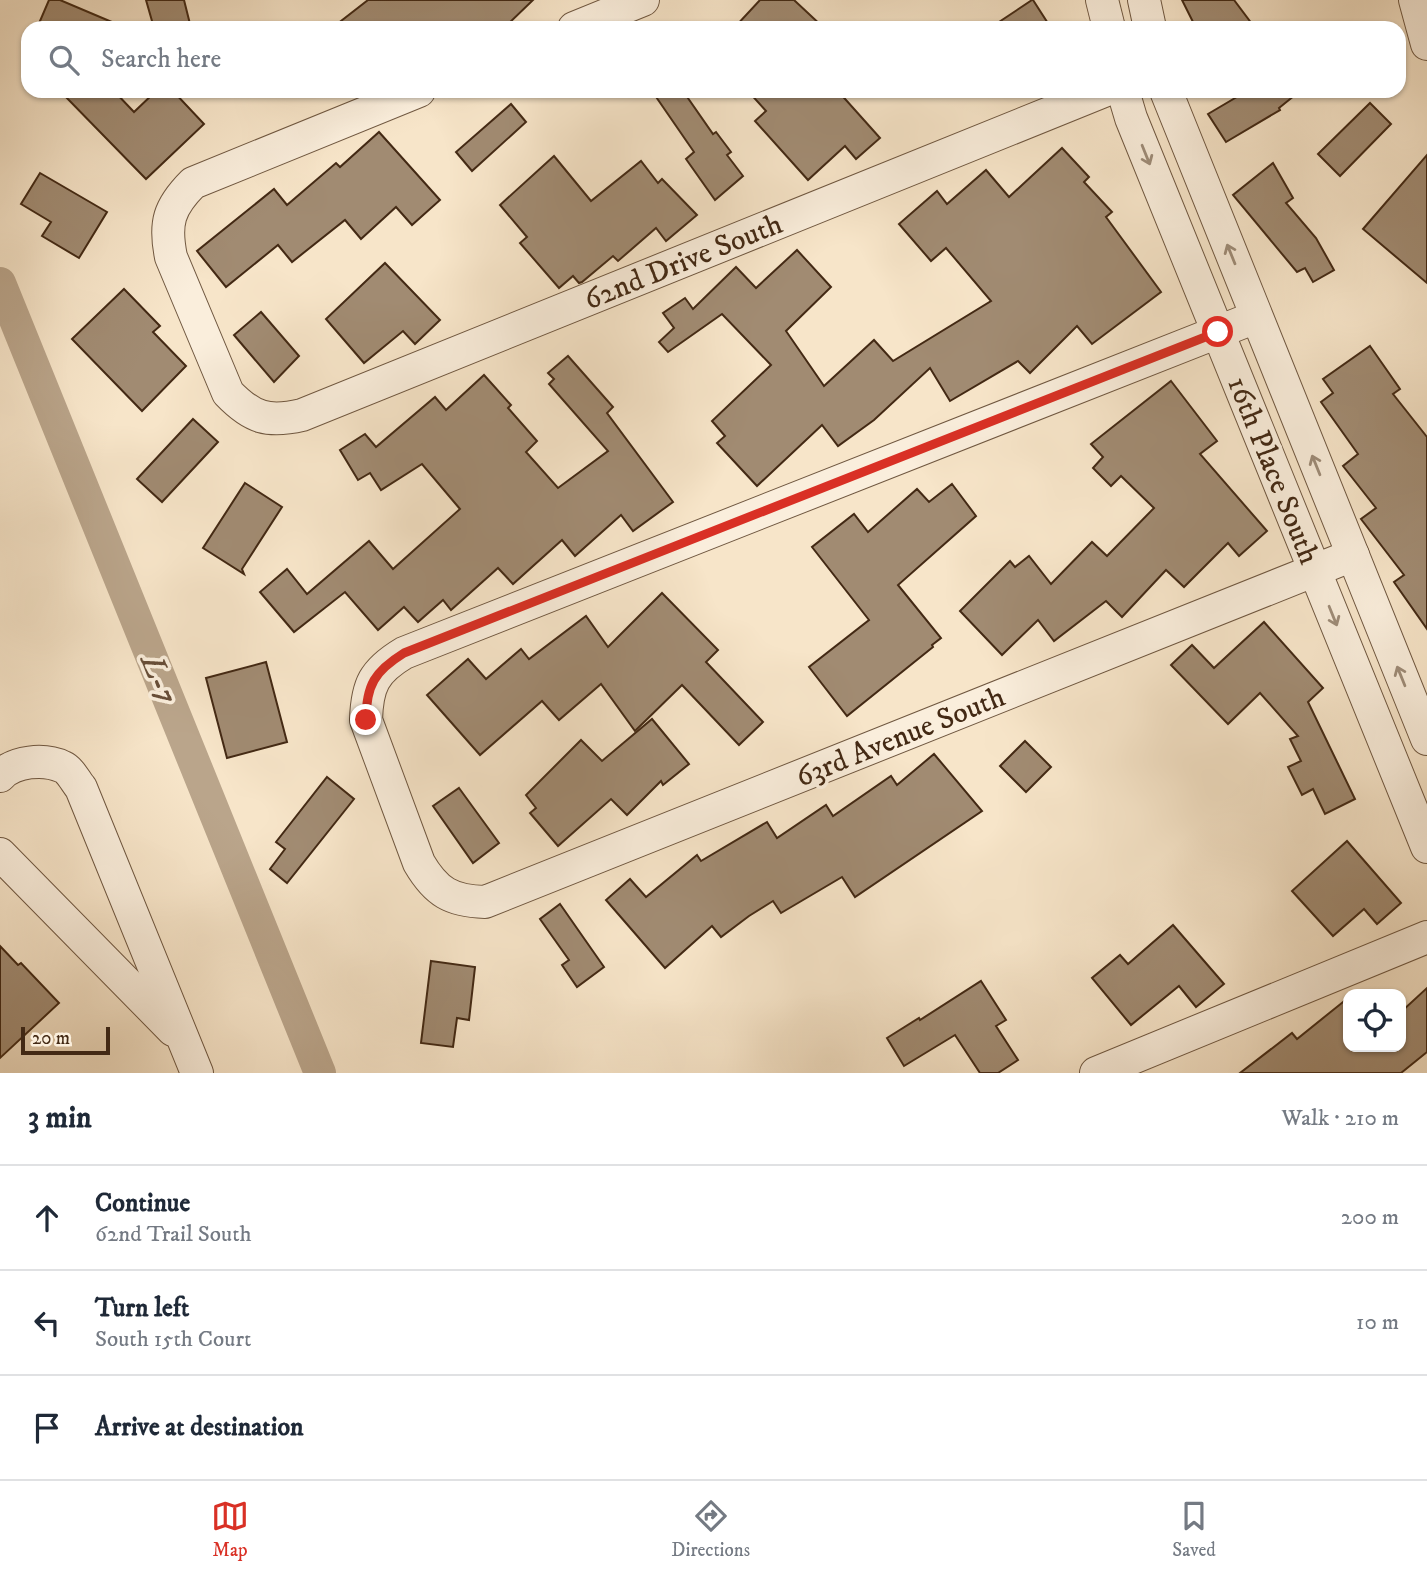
<!DOCTYPE html>
<meta charset="utf-8">
<style>
body{margin:0;font-family:"IM FELL DW Pica",serif;background:#f2f2f3;color:#1f2937}
.controls{position:absolute;right:21px;bottom:21px;display:grid;overflow:hidden;border-radius:14px;box-shadow:0 2px 5px #0004}
.controls button{width:63px;height:63px;display:grid;place-items:center;padding:0;border:0;border-bottom:2px solid #e0e1e3;background:#fff;color:#1f2937;font:35px sans-serif}
.scale{position:absolute;left:21px;bottom:18px;width:89px;box-sizing:border-box;padding-left:7px;border:4px solid #432914;border-top:0;font-size:19px;line-height:24px;white-space:nowrap;color:#432914;-webkit-text-stroke:5px #faeedc;paint-order:stroke}
.stop{position:absolute;width:21px;height:21px;margin:-16px;border:5px solid #d93025;border-radius:50%;background:#fff}
.stop.end{background:#d93025;border-color:#fff;box-shadow:0 2px 7px #0008}
.list{margin:0;padding:0;list-style:none}
h2{display:flex;justify-content:space-between;align-items:center;height:91px;margin:0;padding:0 28px;font-size:30px}
h2 small{font-size:23px;font-weight:400;color:#747a83}
.list li{display:grid;grid-template-columns:46px 1fr auto;gap:21px;align-items:center;box-sizing:border-box;height:105px;padding:0 28px;border-top:2px solid #e0e1e3}
.list b{display:block;font-size:26px;white-space:nowrap}
.list p{margin:0;font-size:23px;white-space:nowrap;color:#747a83}
.list em{font-size:23px;font-style:normal;color:#747a83}
.icon{flex:none;width:38px;height:38px;fill:none;stroke:currentColor;stroke-width:2;stroke-linecap:round;stroke-linejoin:round}
.map{position:relative;flex:none;width:1427px;height:1073px;overflow:hidden}
.search{position:absolute;background:#fff;box-shadow:0 2px 5px #0004;left:21px;right:21px;top:21px;height:77px;display:flex;align-items:center;gap:18px;box-sizing:border-box;padding:0 24px;border-radius:21px;color:#747a83;font-size:26px}
.sheet{height:406px;background:#fff}
nav{display:flex;justify-content:space-around;align-items:center;box-sizing:border-box;height:98px;border-top:2px solid #e0e1e3;background:#fff;font-size:19px;color:#747a83}
nav a{display:grid;justify-items:center;gap:4px}
nav .on{color:#d93025}
.map>svg:first-child{display:block}
.lines{fill:none;stroke-linecap:round;stroke-linejoin:round}
.canal{stroke:#baa58b;stroke-width:32}
.building{fill:#a18b72;stroke:#432914;stroke-width:2}
.minor-casing{stroke:#705841;stroke-width:34}
.minor{stroke:#faeedc;stroke-width:32}
.oneway{stroke:#9e8c78}
.route{stroke:#d93025;stroke-width:9}
.labels{text-anchor:middle;stroke-width:7;stroke-linejoin:round;paint-order:stroke}
.street-label{font-size:30px;fill:#432914;stroke:#faeedc}
.water-label{font-size:32px;font-style:italic;fill:#674e38;stroke:#faeedc}
</style>
<div class="map">
<svg width="1427" height="1073" viewBox="0 0 1427 1073">
<rect width="100%" height="100%" fill="#f7e5c9"/>
<filter id="stains"><feTurbulence type="fractalNoise" baseFrequency=".00286" numOctaves="4"/><feColorMatrix values="0 0 0 0 .2 0 0 0 0 .09 0 0 0 0 .02 0 0 0 .5 -.17"/></filter>
<radialGradient id="worn" r=".72"><stop offset=".6" stop-color="#630" stop-opacity="0"/><stop offset="1" stop-color="#630" stop-opacity=".3"/></radialGradient>
<g class="lines">
<path class="canal" d="M0,283L320,1073"/>
</g>
<g class="building">
<path d="M49,0H60L126,28H37Z"/>
<path d="M146,0H184L191,28H154Z"/>
<path d="M368,0H533L504,28H332Z"/>
<path d="M760,0H794L824,28H734Z"/>
<path d="M1033,0L1051,28H990L1032,0Z"/>
<path d="M1182,0H1234L1255,28H1196Z"/>
<path d="M60,91H114L134,112L156,91H173L204,124L146,179Z"/>
<path d="M652,91H683L713,134L716,132L731,152L727,155L743,176L715,200L686,159L694,152Z"/>
<path d="M748,91H838L880,138L856,159L845,146L808,180L755,121L766,111Z"/>
<path d="M1247,91H1300L1279,108L1280,110L1226,142L1208,114Z"/>
<path d="M1370,103L1391,124L1340,176L1318,154Z"/>
<path d="M511,104L526,122L472,171L456,152Z"/>
<path d="M379,132L440,200L412,225L396,207L361,239L345,220L292,262L278,245L226,287L197,251L274,189L287,205L336,163L340,167Z"/>
<path d="M1062,148L1089,177L1084,182L1112,212L1106,217L1161,292L1092,344L1077,326L1030,373L1018,361L950,401L930,368L874,420L838,446L822,425L757,486L717,443L725,436L712,421L771,365L722,314L668,352L659,342L674,328L663,313L685,298L693,309L736,267L756,288L797,250L831,287L786,331L824,386L874,340L893,361L991,301L946,248L931,261L899,224L937,191L947,204L986,170L1009,197Z"/>
<path d="M1427,155V283L1363,229Z"/>
<path d="M554,156L591,201L641,161L658,183L662,179L697,215L666,241L656,228L618,261L613,256L582,282L579,283L573,276L559,288L520,243L527,237L500,205Z"/>
<path d="M1273,163L1293,198L1286,203L1316,238L1334,270L1313,282L1305,268L1297,272L1233,195Z"/>
<path d="M40,173L107,212L79,258L42,236L51,222L21,204Z"/>
<path d="M385,263L440,320L415,344L403,331L364,363L326,319Z"/>
<path d="M124,289L160,326L153,332L186,366L142,411L72,339Z"/>
<path d="M261,312L299,356L274,382L234,335Z"/>
<path d="M1370,346L1400,389L1393,394L1427,437V629L1394,582L1404,575L1361,519L1376,508L1343,466L1358,454L1321,402L1333,393L1323,379Z"/>
<path d="M568,356L613,407L607,413L673,502L633,531L621,515L575,556L562,540L513,584L498,568L451,610L443,600L418,622L404,607L378,630L345,592L294,632L260,592L287,569L307,594L369,541L393,569L460,509L422,464L381,490L370,473L358,480L340,450L365,434L376,447L435,397L446,410L484,375L511,405L508,408L537,441L526,452L558,488L608,451L549,384L554,379L548,373Z"/>
<path d="M1171,381L1217,441L1200,454L1267,531L1239,556L1228,543L1184,587L1166,570L1122,617L1106,601L1054,641L1038,620L1002,655L960,611L1010,561L1015,567L1029,556L1051,584L1092,542L1107,556L1154,508L1121,476L1111,486L1093,468L1103,457L1091,444Z"/>
<path d="M193,419L218,442L162,502L137,479Z"/>
<path d="M245,483L282,507L242,569L244,574L203,548Z"/>
<path d="M952,484L976,516L898,585L941,638L932,645L933,647L847,716L809,667L869,620L812,547L854,514L868,532L917,489L929,502Z"/>
<path d="M662,593L718,650L706,662L763,722L739,745L682,685L635,731L601,684L559,720L542,701L480,755L427,695L468,659L486,679L521,649L529,659L586,616L608,647Z"/>
<path d="M1264,622L1323,688L1308,702L1355,799L1325,814L1313,789L1302,795L1288,767L1301,761L1290,739L1298,736L1260,693L1228,724L1171,665L1192,645L1214,668Z"/>
<path d="M266,662L287,742L227,758L206,678Z"/>
<path d="M652,719L689,764L663,785L661,781L627,815L611,799L558,846L530,813L536,808L526,795L581,740L602,761Z"/>
<path d="M1025,741L1051,767L1026,792L1000,766Z"/>
<path d="M934,754L982,811L855,897L842,877L781,913L773,901L749,916L721,937L712,926L665,968L606,900L630,879L646,897L697,855L701,861L767,822L777,838L826,805L833,816L891,776L897,785Z"/>
<path d="M327,777L354,799L287,883L270,869L285,849L276,842Z"/>
<path d="M459,788L499,843L473,863L433,806Z"/>
<path d="M1347,841L1401,903L1377,924L1364,909L1333,936L1292,891Z"/>
<path d="M560,904L604,967L577,987L562,965L569,960L540,919Z"/>
<path d="M1173,925L1224,984L1196,1007L1179,986L1131,1025L1092,978L1120,955L1128,964Z"/>
<path d="M0,946L18,965L21,963L59,1003L0,1058Z"/>
<path d="M431,961L475,967L469,1020L457,1018L453,1047L421,1043Z"/>
<path d="M981,981L1006,1020L996,1026L1018,1060L998,1073H980L955,1035L904,1066L887,1038L919,1018L920,1020Z"/>
<path d="M1427,988V1052L1401,1073H1240L1292,1033L1297,1039L1348,998V1047H1401V1012Z"/>
</g>
<g class="lines">
<defs>
<g id="minor">
<path d="M1102,0L1109,28"/>
<path d="M1144,0L1150,28"/>
<path d="M1415,0L1427,44"/>
<path d="M574,28L643,0"/>
<path d="M419,91L193,183C169,207 164,223 171,257L228,393C252,418 268,423 302,415L1104,91"/>
<path d="M1123,91L1131,118L1427,847"/>
<path d="M1166,91L1427,739"/>
<path d="M1256,317L404,653C374,671 367,685 366,720L419,863C436,892 451,901 485,902L1353,555"/>
<path d="M0,776C14,761 44,758 63,767C70,770 76,782 81,788L197,1073"/>
<path d="M0,854L173,1030"/>
<path d="M1096,1073L1427,937"/>
</g>
</defs>
<use href="#minor" class="minor-casing"/>
<use href="#minor" class="minor"/>
</g>
<defs><path id="oneway-shaft" d="M-6 0H5M1.5-3L5.5 0L1.5 3" fill="none" stroke-width="1.6" stroke-linecap="round" stroke-linejoin="round" transform="scale(1.75)"/></defs>
<g class="oneway">
<use href="#oneway-shaft" transform="translate(1146 155) rotate(68)"/>
<use href="#oneway-shaft" transform="translate(1231 254) rotate(-112)"/>
<use href="#oneway-shaft" transform="translate(1316 465) rotate(-112)"/>
<use href="#oneway-shaft" transform="translate(1333 616) rotate(68)"/>
<use href="#oneway-shaft" transform="translate(1401 676) rotate(-112)"/>
</g>
<g class="lines">
<path class="route" d="M366,720C366,685 375,671 404,653L1218,332"/>
</g>
<g class="labels">
<g class="street-label">
<text transform="translate(683 261) rotate(-22)" y="10">62nd Drive South</text>
<text transform="translate(1274 470) rotate(68)" y="10">16th Place South</text>
<text transform="translate(900 736) rotate(-22)" y="10">63rd Avenue South</text>
</g>
<g class="water-label">
<text transform="translate(160 678) rotate(68)" y="11">L-7</text>
</g>
</g>
<rect width="100%" height="100%" filter="url(#stains)"/>
<rect width="100%" height="100%" fill="url(#worn)"/>
</svg>
<div class="controls">
<button><svg class="icon" aria-label="locate" viewBox="0 0 24 24"><circle cx="12" cy="12" r="6"/><path d="M12 2v4M12 18v4M2 12h4M18 12h4"/></svg></button>
</div>
<div class="scale">20 m</div>
<div class="stop" style="left:1218px;top:332px"></div>
<div class="stop end" style="left:366px;top:720px"></div>
<div class="search"><svg class="icon" aria-label="search" viewBox="0 0 24 24"><circle cx="10" cy="10" r="6"/><path d="M15 15l6 6"/></svg>Search here</div>
</div>
<section class="sheet">
<h2>3 min<small>Walk · 210 m</small></h2>
<ul class="list">
<li><svg class="icon" aria-label="ahead" viewBox="0 0 24 24"><path d="M12 20V5M6 11l6-6 6 6"/></svg><div><b>Continue</b><p>62nd Trail South</p></div><em>200 m</em></li>
<li><svg class="icon" aria-label="left" viewBox="0 0 24 24"><path d="M17 20v-9H6M10 6l-5 5 5 5"/></svg><div><b>Turn left</b><p>South 15th Court</p></div><em>10 m</em></li>
<li><svg class="icon" aria-label="arrive" viewBox="0 0 24 24"><path d="M6 21V4h12l-3 4 3 4H6"/></svg><div><b>Arrive at destination</b></div></li>
</ul>
</section>
<nav>
<a class="on"><svg class="icon" aria-label="map" viewBox="0 0 24 24"><path d="M3 6l6-2 6 2 6-2v14l-6 2-6-2-6 2zM9 4v14M15 6v14"/></svg>Map</a>
<a><svg class="icon" aria-label="directions" viewBox="0 0 24 24"><path d="M12 3l9 9-9 9-9-9zM9 14v-3h6M13 9l2 2-2 2"/></svg>Directions</a>
<a><svg class="icon" aria-label="saved" viewBox="0 0 24 24"><path d="M7 4h10v16l-5-4-5 4z"/></svg>Saved</a>
</nav>
